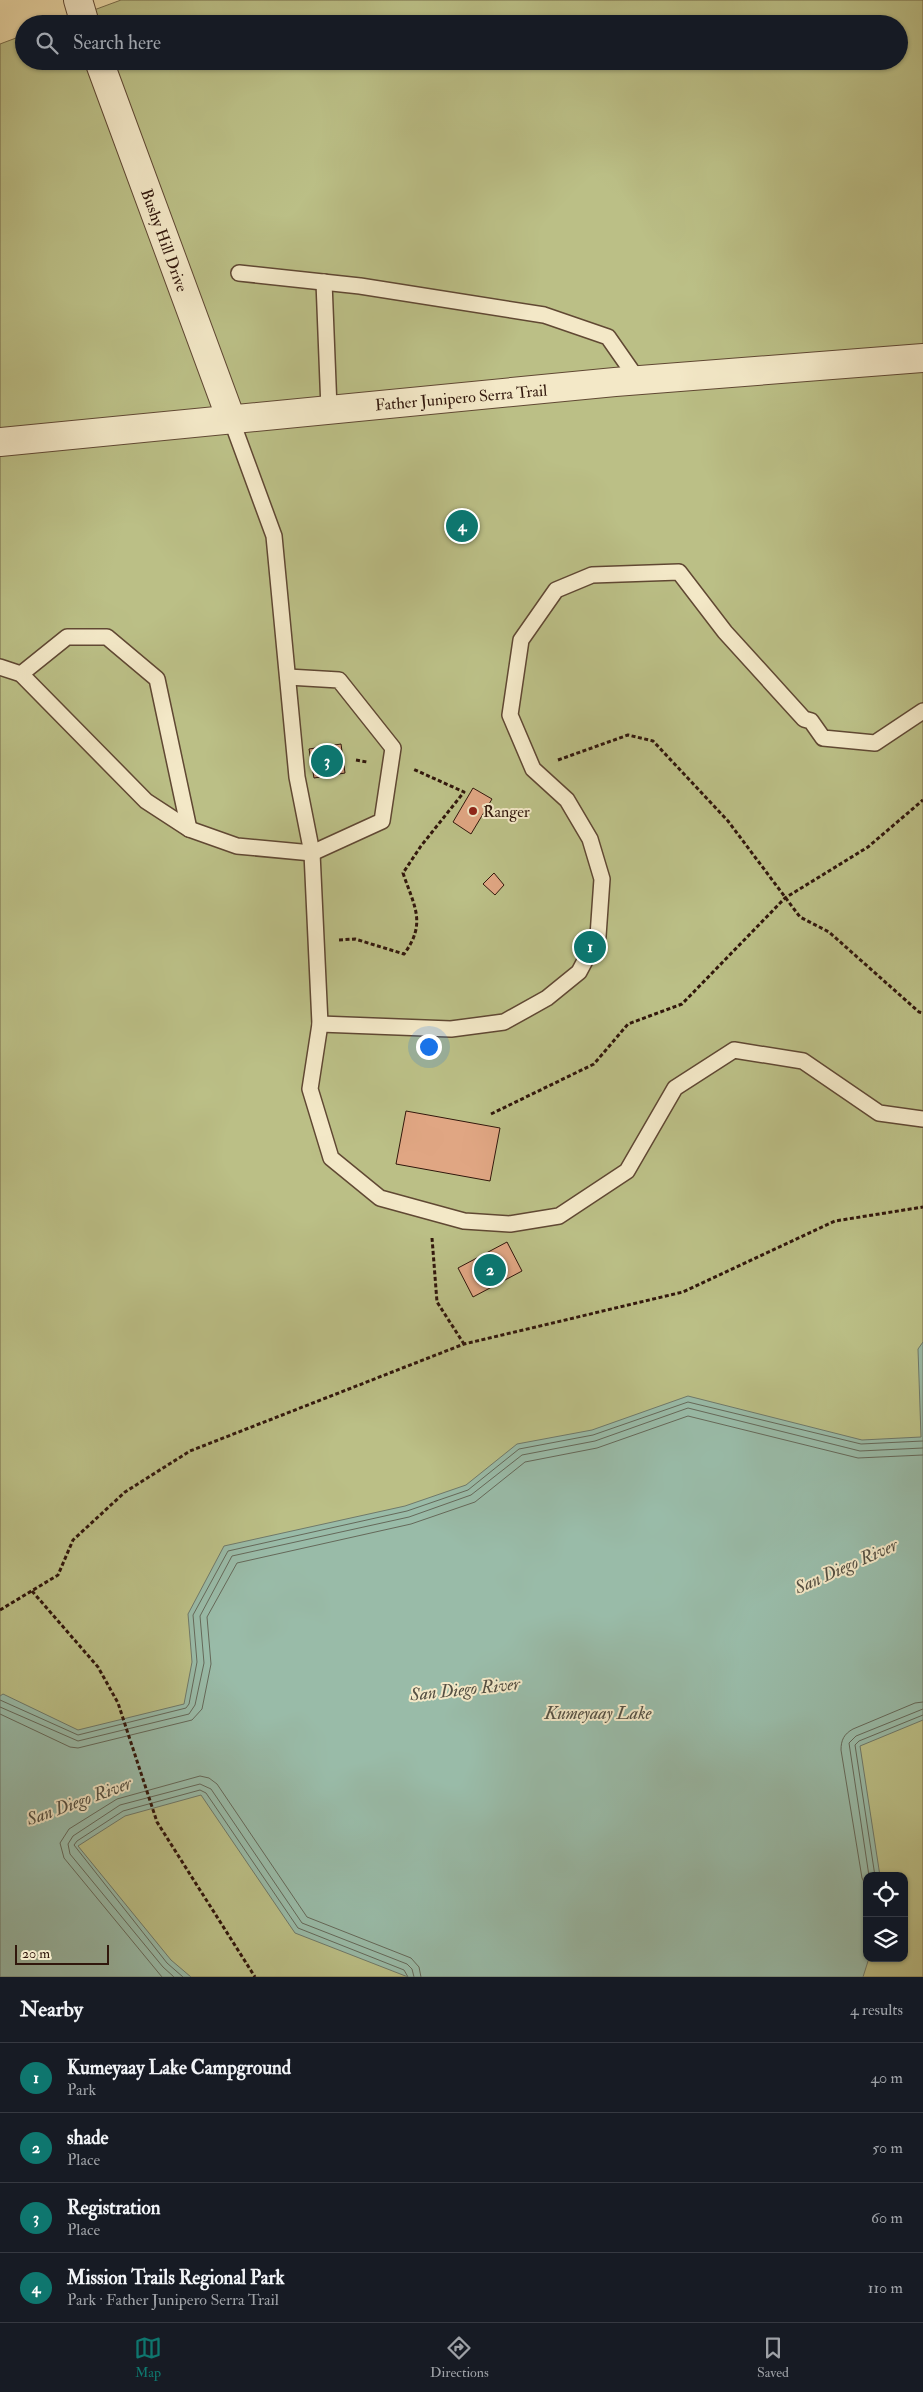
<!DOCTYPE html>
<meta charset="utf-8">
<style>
body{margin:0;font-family:"IM FELL Double Pica",serif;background:#242831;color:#f1f3f6}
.controls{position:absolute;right:15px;bottom:15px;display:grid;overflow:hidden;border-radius:10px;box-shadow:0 1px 4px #0004}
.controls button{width:45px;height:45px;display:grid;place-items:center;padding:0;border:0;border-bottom:1px solid #363941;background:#171b24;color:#f1f3f6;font:25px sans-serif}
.scale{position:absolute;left:15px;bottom:12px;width:94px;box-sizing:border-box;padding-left:5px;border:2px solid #31170c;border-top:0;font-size:14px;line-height:18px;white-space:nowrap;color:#31170c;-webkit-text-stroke:4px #f3e8c7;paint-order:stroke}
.you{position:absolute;left:428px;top:1046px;width:18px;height:18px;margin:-12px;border:4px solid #fff;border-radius:50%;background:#1a73e8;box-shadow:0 0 0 8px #1a73e833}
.badge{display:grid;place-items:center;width:32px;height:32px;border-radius:50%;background:#0f766e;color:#fff;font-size:16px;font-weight:700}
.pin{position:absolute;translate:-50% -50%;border:2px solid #fff;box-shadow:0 1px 5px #0006}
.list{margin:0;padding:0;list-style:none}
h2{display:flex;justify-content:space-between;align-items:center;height:65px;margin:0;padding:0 20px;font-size:21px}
h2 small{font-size:16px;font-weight:400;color:#9ea1a6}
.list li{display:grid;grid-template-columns:32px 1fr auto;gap:15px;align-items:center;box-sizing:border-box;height:70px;padding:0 20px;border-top:1px solid #363941}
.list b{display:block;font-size:19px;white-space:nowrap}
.list p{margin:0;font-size:16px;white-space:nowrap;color:#9ea1a6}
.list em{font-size:16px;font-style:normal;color:#9ea1a6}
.icon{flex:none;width:28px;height:28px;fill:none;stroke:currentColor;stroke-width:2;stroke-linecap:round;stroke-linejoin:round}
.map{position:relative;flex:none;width:923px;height:1977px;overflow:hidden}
.search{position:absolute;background:#171b24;box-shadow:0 1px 4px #0004;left:15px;right:15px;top:15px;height:55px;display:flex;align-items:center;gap:12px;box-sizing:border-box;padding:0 18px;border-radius:28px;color:#9ea1a6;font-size:19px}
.sheet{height:345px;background:#171b24}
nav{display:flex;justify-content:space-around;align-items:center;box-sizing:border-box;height:70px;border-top:1px solid #363941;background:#171b24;font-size:14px;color:#9ea1a6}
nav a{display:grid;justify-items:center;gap:2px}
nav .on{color:#0f766e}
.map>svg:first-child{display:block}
.green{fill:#bbbf86;stroke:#766b49;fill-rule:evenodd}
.water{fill:#99bba8;stroke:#6f796a}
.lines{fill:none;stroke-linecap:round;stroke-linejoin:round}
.shore{stroke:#65695a;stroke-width:1}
.building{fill:#e0a683;stroke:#31170c}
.service-casing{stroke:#604833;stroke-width:18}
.minor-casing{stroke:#604833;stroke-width:30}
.path{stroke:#31170c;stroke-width:3;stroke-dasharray:4 2.5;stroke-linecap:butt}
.service{stroke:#f3e8c7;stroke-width:15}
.minor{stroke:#f3e8c7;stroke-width:28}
.poi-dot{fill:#8f2418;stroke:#f3e8c7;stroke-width:2}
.labels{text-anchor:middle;stroke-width:4;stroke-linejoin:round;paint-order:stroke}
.street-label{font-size:16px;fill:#31170c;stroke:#f3e8c7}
.poi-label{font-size:16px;fill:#31170c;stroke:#f3e8c7;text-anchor:start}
.water-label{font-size:18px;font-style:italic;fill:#555043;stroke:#f3e8c7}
</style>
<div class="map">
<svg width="923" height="1977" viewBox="0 0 923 1977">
<rect width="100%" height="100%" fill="#eddba9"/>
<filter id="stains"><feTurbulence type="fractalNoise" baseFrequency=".004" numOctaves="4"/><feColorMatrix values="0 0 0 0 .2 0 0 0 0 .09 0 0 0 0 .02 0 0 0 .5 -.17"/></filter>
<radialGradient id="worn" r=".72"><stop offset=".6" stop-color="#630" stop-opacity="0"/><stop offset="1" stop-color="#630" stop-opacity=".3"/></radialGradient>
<path class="green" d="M121,0H923V1977H0V44L24,35V61H899V24H56ZM867,1876H904V1958H867Z"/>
<path class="water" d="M923,1342V1720L860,1746L880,1876H867V1958H869L863,1977H408L295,1933L201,1795L125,1816L78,1846L171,1960L191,1977H0V1696L3,1694L78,1730L184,1704L192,1662L188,1614L224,1546L405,1506L466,1485L517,1444L592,1430L688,1396L862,1440L921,1437L918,1349Z"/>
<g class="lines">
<g class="shore">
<path d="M0,1700L78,1735L186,1708L189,1704L197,1662L193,1615L228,1551L407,1511L468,1490L519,1449L593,1435L688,1402L861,1444L923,1441"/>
<path d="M0,1707L78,1741L189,1714L195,1705L204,1663L200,1616L232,1556L409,1517L471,1495L522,1455L595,1441L688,1408L860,1451L923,1448"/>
<path d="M0,1714L70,1747L78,1748L192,1720L202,1709L211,1664L207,1617L237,1563L411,1524L475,1502L525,1462L597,1448L688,1416L858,1458L923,1455"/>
<path d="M869,1876L849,1743L856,1736L923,1709"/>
<path d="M875,1876L855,1745L859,1741L923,1715"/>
<path d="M867,1888L862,1878L841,1750C841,1740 844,1734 853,1729L915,1703L923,1702"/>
<path d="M162,1977L64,1858L60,1843L69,1829L117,1799L200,1776L209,1778L217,1784L307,1917L411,1958L419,1967L421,1977"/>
<path d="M174,1977L163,1967L70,1854L68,1844L73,1836L120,1805L200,1784L211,1789L302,1923L407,1964L412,1969L414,1977"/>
<path d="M183,1977L167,1963L74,1845L77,1841L123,1811L200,1790L206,1793L298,1928L404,1970L408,1977"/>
</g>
</g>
<g class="building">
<path d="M341,744L345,773L314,778L309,749Z"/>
<path d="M473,788L492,799L471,834L453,822Z"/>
<path d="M494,873L504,885L495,895L483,884Z"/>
<path d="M406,1111L500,1128L490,1181L396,1164Z"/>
<path d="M507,1242L522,1271L473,1297L458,1268Z"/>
</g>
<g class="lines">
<defs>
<g id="service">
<path d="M239,273L360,286L544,315L608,337L638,380"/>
<path d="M324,282L329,409"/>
<path d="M231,419L274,536L297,777L312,853L320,1024L310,1089L331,1158L380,1198L464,1221L510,1224L559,1216L627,1171L675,1088L734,1050L803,1061L879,1113L923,1119"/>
<path d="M0,667L21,674L146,801L189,829L237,846L312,853L382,821L393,748L339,680L288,677"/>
<path d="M21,674L67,637H107L157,679L189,829"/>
<path d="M320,1024L451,1029L504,1022L547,998L579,972L598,936L602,879L590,839L567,800L533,769L510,715L521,640L556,590L592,575L679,572L725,632L804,719L811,721L823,738L875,743L923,711"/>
</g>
<g id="minor">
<path d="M78,0L85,24"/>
<path d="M99,61L231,419"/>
<path d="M0,442L615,382L923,358"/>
</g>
</defs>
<use href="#service" class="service-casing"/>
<use href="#minor" class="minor-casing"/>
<g class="path">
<path d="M356,760L367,762"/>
<path d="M558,760L628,735L653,741L728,821L800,917L829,932L919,1012L923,1013"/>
<path d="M339,940L355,939L404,954C427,923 414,906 403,873L421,846L464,792L413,769"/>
<path d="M491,1114L594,1064L628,1024L682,1004L785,898L868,847L923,800"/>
<path d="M432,1238L437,1302L464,1344"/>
<path d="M32,1591L98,1667L118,1703L157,1822L255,1977"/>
<path d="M0,1610L58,1575L73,1540L125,1492L190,1451L464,1344L683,1292L835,1221L923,1207"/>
</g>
<use href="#service" class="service"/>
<use href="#minor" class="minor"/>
</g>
<circle class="poi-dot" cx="473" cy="811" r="5"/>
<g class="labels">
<g class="street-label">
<text transform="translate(165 240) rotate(70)" y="6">Bushy Hill Drive</text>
<text transform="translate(461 397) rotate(-5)" y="6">Father Junipero Serra Trail</text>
</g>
<g class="poi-label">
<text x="483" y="817">Ranger</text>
</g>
<g class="water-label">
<text transform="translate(846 1566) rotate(-24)" y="6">San Diego River</text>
<text transform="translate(465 1689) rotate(-6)" y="6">San Diego River</text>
<text x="598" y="1719">Kumeyaay Lake</text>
<text transform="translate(79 1801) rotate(-20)" y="6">San Diego River</text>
</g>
</g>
<rect width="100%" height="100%" filter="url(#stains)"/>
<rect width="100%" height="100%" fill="url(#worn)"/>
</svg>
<div class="controls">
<button><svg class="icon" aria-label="locate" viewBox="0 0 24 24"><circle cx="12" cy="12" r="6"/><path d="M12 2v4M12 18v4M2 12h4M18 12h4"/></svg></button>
<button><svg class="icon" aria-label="layers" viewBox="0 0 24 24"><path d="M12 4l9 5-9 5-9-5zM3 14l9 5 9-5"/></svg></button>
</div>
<div class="scale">20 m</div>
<div class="you"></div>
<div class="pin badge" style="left:590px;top:947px">1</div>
<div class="pin badge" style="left:490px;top:1270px">2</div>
<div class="pin badge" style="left:327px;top:761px">3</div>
<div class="pin badge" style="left:462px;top:526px">4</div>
<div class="search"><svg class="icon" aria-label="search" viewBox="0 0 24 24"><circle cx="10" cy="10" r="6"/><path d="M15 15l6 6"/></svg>Search here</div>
</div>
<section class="sheet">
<h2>Nearby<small>4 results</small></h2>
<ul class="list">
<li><span class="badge">1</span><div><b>Kumeyaay Lake Campground</b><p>Park</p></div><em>40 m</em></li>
<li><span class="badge">2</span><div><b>shade</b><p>Place</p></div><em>50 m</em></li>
<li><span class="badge">3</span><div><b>Registration</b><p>Place</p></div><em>60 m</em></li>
<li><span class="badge">4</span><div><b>Mission Trails Regional Park</b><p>Park · Father Junipero Serra Trail</p></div><em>110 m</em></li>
</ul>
</section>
<nav>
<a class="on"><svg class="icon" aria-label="map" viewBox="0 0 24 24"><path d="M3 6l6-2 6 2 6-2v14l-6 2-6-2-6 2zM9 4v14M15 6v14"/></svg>Map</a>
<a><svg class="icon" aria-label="directions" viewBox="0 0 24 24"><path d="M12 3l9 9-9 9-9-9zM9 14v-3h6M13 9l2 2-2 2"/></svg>Directions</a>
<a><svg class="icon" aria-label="saved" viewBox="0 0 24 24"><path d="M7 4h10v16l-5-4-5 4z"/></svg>Saved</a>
</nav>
